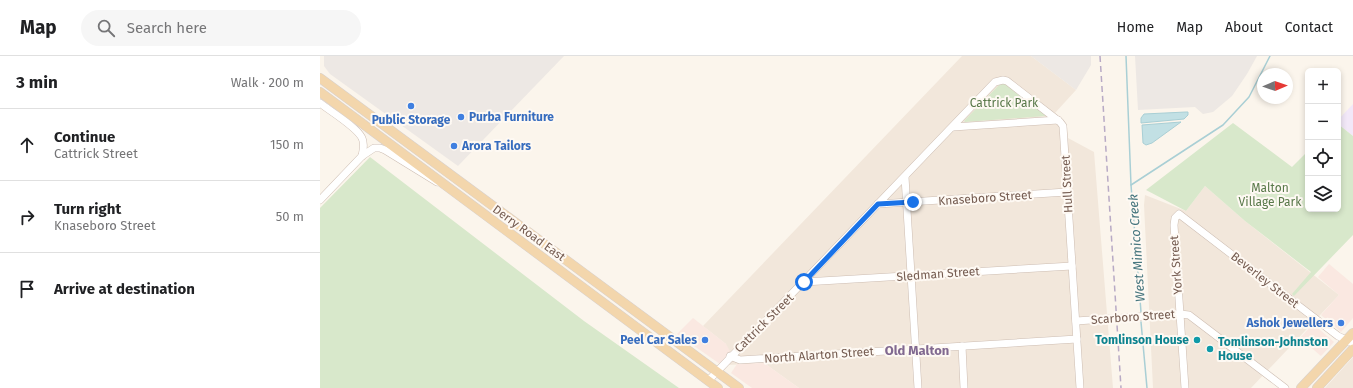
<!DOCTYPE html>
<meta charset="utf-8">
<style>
body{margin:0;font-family:"Fira Sans",sans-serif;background:#f6f6f6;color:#202124}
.controls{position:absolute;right:12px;top:12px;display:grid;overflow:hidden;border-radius:6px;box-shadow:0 2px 6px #0003}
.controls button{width:36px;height:36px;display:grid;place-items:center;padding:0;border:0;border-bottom:1px solid #e0e0e0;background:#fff;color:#202124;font:20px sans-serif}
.compass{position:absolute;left:937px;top:12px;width:36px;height:36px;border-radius:50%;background:#fff;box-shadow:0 2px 6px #0003;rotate:88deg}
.stop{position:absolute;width:12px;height:12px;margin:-9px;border:3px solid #1a73e8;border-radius:50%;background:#fff}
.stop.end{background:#1a73e8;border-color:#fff;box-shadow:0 1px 4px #0008}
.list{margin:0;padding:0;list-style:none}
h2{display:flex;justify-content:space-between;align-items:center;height:52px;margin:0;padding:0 16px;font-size:17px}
h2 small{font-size:13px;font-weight:400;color:#757577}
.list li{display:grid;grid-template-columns:26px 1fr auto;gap:12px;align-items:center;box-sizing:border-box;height:72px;padding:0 16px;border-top:1px solid #e0e0e0}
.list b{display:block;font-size:15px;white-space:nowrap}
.list p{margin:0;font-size:13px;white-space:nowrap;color:#757577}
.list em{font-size:13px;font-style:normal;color:#757577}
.icon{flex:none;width:22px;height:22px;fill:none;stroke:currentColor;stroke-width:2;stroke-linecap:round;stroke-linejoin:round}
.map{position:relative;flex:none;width:1033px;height:332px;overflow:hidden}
header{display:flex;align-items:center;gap:24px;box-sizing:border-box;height:56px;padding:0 20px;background:#fff;border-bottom:1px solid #e0e0e0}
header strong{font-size:19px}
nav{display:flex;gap:22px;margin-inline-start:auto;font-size:14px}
.search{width:280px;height:36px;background:#f6f6f6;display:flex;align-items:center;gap:10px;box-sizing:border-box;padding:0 14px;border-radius:22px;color:#757577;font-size:15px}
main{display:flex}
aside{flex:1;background:#fff}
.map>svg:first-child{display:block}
.residential{fill:#f2e7db}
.commercial{fill:#fae8e1}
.industrial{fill:#ede8e4}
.education{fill:#f2e8f8}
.green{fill:#d8e8cb}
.water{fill:#c2e0e4;stroke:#a9cfd5}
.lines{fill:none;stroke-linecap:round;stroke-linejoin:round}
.stream{stroke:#a9cfd5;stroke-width:1.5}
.minor-casing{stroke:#cdbdb2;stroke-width:8}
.major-casing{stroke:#d8d1ce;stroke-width:10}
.minor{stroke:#fff;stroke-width:7}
.major{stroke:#f3d6ac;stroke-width:9}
.rail{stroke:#b8aac5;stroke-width:1.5;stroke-dasharray:6 4;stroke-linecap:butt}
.route{stroke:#1a73e8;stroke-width:5}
.shop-dot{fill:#3f7fe0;stroke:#fef9f3;stroke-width:1.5}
.culture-dot{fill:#0f9aa8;stroke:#fef9f3;stroke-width:1.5}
.labels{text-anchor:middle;stroke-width:4;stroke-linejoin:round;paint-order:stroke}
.park-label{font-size:12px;fill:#59794a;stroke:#fef9f3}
.shop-label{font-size:12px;font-weight:bold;fill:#366cbe;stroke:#fef9f3;text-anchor:start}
.street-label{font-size:12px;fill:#755c51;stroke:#fef9f3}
.culture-label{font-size:12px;font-weight:bold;fill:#0d838f;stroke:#fef9f3;text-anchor:end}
.water-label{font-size:13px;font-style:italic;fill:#48777f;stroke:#fef9f3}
.neighbourhood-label{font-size:13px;font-weight:bold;fill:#816990;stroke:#fef9f3}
</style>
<header>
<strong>Map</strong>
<div class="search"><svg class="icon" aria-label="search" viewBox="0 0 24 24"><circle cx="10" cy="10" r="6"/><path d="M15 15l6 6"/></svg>Search here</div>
<nav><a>Home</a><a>Map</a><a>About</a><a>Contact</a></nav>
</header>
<main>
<aside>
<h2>3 min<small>Walk · 200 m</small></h2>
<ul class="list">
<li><svg class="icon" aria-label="ahead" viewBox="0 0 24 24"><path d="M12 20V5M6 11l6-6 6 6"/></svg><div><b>Continue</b><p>Cattrick Street</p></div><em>150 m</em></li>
<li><svg class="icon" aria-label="right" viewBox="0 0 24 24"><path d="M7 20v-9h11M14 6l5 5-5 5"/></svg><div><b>Turn right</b><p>Knaseboro Street</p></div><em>50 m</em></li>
<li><svg class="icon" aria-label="arrive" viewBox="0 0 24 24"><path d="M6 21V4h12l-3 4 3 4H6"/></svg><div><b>Arrive at destination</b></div></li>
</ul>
</aside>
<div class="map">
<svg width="1033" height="332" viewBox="0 0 1033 332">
<rect width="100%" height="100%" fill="#fbf5ec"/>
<g class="residential">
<path d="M642,0H711L756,34L735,57L746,68L748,82L774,96L793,332H479L444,307L407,309L406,288L383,270Z"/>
<path d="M885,130L925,165L1019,239L931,332H833L824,149L825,139L866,155Z"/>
<path d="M1033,301V332H1005Z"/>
</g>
<g class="commercial">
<path d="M1009,208L1033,228V262L1021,276L1001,259L1019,239L998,221Z"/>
<path d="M373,262L406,288L411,297L400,308L357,278Z"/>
<path d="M993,268L1014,286L1001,300L980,282Z"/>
<path d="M444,307L479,332H432L411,317L417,308Z"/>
</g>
<g class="industrial">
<path d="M4,0H244L138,110L10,18L4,10Z"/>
<path d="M711,0H771V9L756,34Z"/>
<path d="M815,0H937L927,18L912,40L893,56L883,58L875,51L818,54Z"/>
</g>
<path class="education" d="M1033,48V80L1018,68V64Z"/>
<g class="green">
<path d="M681,27L686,28L725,58V60L645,66L644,65Z"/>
<path d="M913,67L972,111L988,95V153H1018V68L1033,80V179L974,240L972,238L991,216L925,165L885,130L866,155L826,134Z"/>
<path d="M50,101L264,265L359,332H0V152Z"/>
</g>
<g class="water">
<path d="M866,56H868V59L864,63L821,67V62L824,58Z"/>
<path d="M861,66L832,87L826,89L823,87L822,69Z"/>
</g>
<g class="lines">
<g class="stream">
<path d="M806,0L811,129L821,256"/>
<path d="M811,129L903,69L929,41L950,0"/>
<path d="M821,266L827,332"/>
</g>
<defs>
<g id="minor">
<path d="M0,47C10,55 37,71 42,82C45,88 43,94 42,100"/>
<path d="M633,71L738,64"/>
<path d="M585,121L598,332"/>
<path d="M0,144L42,100L54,92H60L65,94L117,126"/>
<path d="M558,148L747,136"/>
<path d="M484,226L752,210"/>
<path d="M756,265L860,258L869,259L965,332"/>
<path d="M642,290L644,332"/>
<path d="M410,300L420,304L757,283"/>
<path d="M388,325L675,26L683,24L687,25L740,66L743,70L760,332"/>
<path d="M865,332L854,169L855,162L859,158L1018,280L1033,287"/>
</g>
<g id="major">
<path d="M0,22L419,332"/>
<path d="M0,36L398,332"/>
<path d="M981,332L1033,277"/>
<path d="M997,332L1033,293"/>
</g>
</defs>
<use href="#minor" class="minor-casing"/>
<use href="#major" class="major-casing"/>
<use href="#minor" class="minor"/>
<use href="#major" class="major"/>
<path class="rail" d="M780,0L801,332"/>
</g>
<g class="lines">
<path class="route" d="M484,226L558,148L593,146"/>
</g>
<g class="shop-dot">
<circle cx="91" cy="50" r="4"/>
<circle cx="141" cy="61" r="4"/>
<circle cx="134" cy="90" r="4"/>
<circle cx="1021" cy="267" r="4"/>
<circle cx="385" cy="284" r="4"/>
</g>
<g class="culture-dot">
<circle cx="877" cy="284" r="4"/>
<circle cx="890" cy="293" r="4"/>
</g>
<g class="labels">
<g class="park-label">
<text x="684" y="51">Cattrick Park</text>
<text x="950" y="136">Malton<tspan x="950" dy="14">Village Park</tspan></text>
</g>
<g class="shop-label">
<text x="149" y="65">Purba Furniture</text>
<text x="91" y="68" text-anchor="middle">Public Storage</text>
<text x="142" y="94">Arora Tailors</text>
<text x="1013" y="271" text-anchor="end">Ashok Jewellers</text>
<text x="377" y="288" text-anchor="end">Peel Car Sales</text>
</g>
<g class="street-label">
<text transform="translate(747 128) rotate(-93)" y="4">Hull Street</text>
<text transform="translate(665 142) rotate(-4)" y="4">Knaseboro Street</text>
<text transform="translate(209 177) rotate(36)" y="4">Derry Road East</text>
<text transform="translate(856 209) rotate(-94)" y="4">York Street</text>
<text transform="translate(618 218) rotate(-4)" y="4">Sledman Street</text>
<text transform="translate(945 224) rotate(38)" y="4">Beverley Street</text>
<text transform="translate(813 261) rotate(-4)" y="4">Scarboro Street</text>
<text transform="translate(444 267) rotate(-45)" y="4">Cattrick Street</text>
<text transform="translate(499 299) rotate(-4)" y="4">North Alarton Street</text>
</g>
<g class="culture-label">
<text x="869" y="288">Tomlinson House</text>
<text x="898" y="290" text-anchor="start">Tomlinson-Johnston<tspan x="898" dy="14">House</tspan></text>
</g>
<g class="water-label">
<text transform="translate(816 192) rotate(-94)" y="5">West Mimico Creek</text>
</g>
<g class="neighbourhood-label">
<text x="597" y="299">Old Malton</text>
</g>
</g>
</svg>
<div class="controls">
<button>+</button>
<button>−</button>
<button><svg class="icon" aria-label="locate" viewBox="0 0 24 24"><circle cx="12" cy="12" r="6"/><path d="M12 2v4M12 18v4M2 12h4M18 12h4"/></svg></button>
<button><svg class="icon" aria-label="layers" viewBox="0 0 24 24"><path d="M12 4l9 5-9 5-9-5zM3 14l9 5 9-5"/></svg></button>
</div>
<svg class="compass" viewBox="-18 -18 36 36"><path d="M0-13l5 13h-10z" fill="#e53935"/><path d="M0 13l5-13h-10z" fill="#757577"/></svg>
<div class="stop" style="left:484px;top:226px"></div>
<div class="stop end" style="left:593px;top:146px"></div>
</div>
</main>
